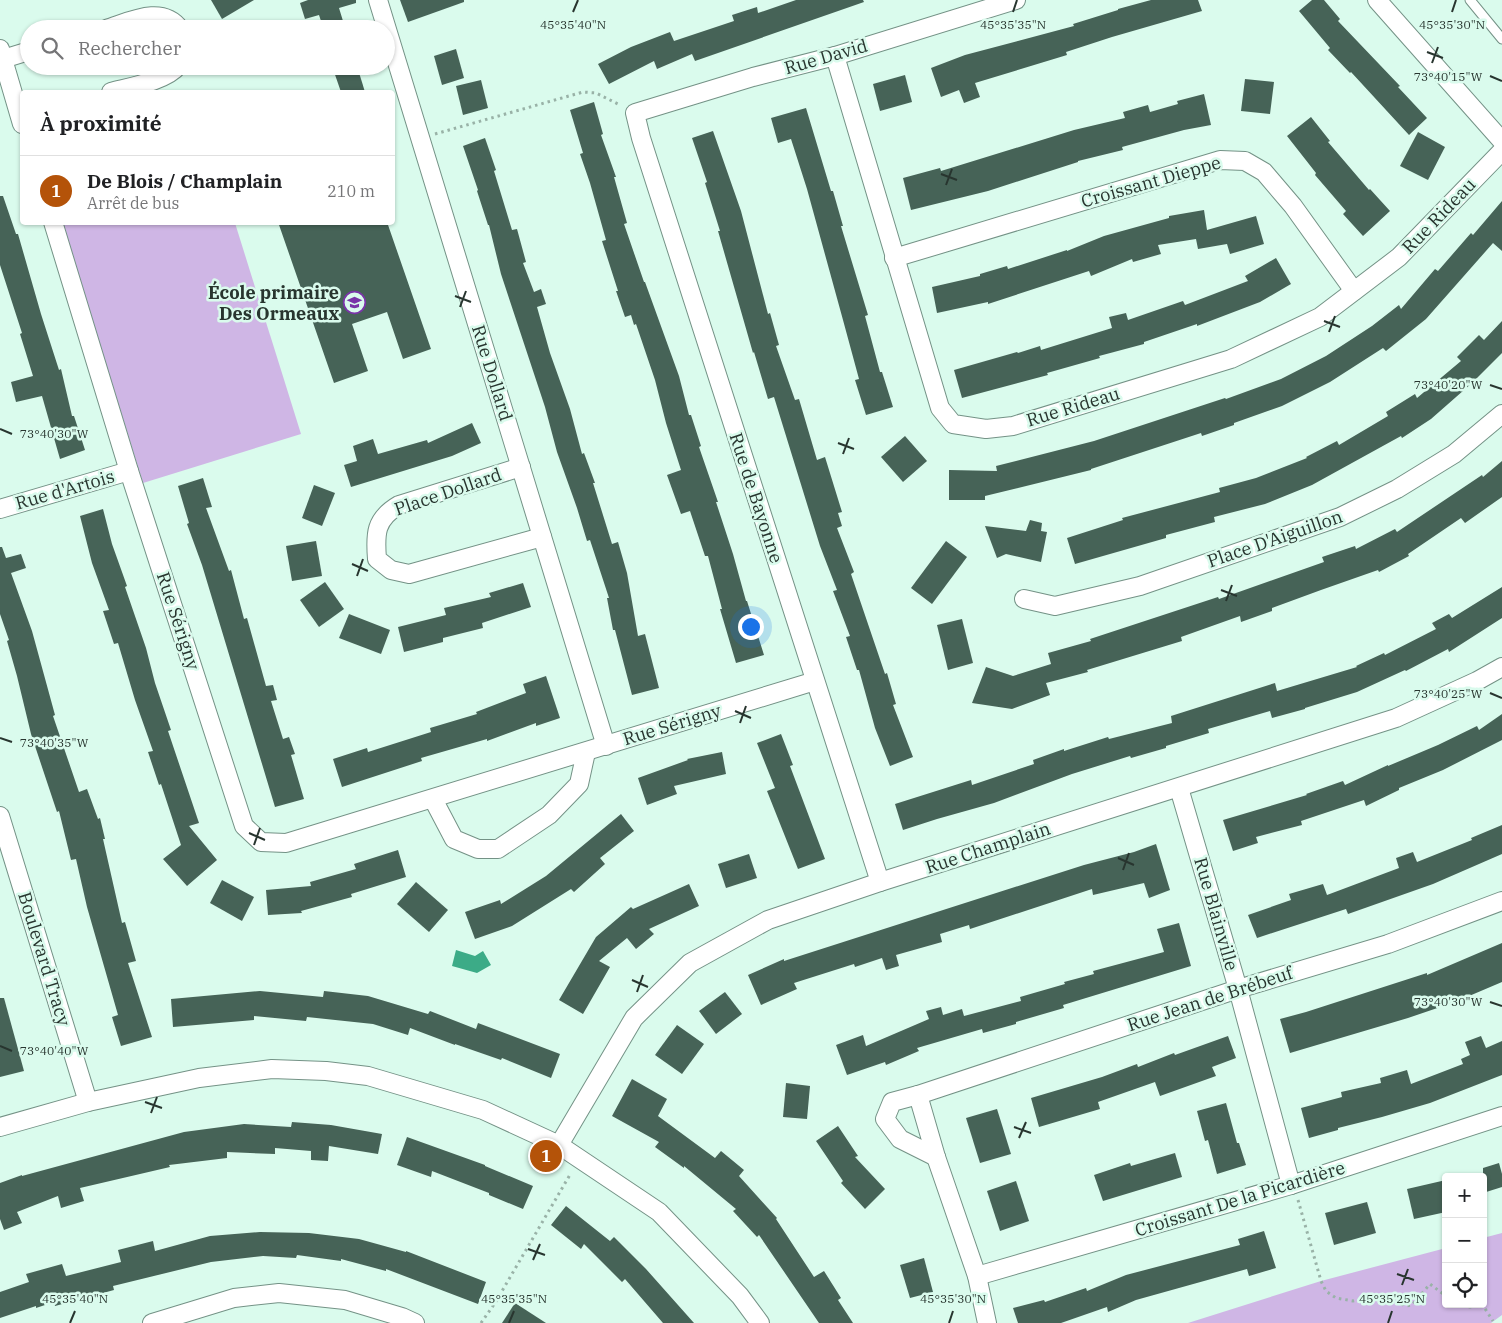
<!DOCTYPE html>
<html lang="fr">
<meta charset="utf-8">
<style>
body{margin:0;font-family:"IBM Plex Serif",serif;background:#f2f2f2;color:#202124}
.controls{position:absolute;right:15px;bottom:15px;display:grid;overflow:hidden;border-radius:5px;box-shadow:0 1px 4px #0004}
.controls button{width:45px;height:45px;display:grid;place-items:center;padding:0;border:0;border-bottom:1px solid #e0e0e0;background:#fff;color:#202124;font:25px sans-serif}
.you{position:absolute;left:750px;top:626px;width:18px;height:18px;margin:-12px;border:4px solid #fff;border-radius:50%;background:#1a73e8;box-shadow:0 0 0 8px #1a73e833}
.badge{display:grid;place-items:center;width:32px;height:32px;border-radius:50%;background:#b45309;color:#fff;font-size:16px;font-weight:700}
.pin{position:absolute;translate:-50% -50%;border:2px solid #fff;box-shadow:0 1px 5px #0006}
.list{margin:0;padding:0;list-style:none}
h2{display:flex;justify-content:space-between;align-items:center;height:65px;margin:0;padding:0 20px;font-size:21px}
h2 small{font-size:16px;font-weight:400;color:#757577}
.list li{display:grid;grid-template-columns:32px 1fr auto;gap:15px;align-items:center;box-sizing:border-box;height:70px;padding:0 20px;border-top:1px solid #e0e0e0}
.list b{display:block;font-size:19px;white-space:nowrap}
.list p{margin:0;font-size:16px;white-space:nowrap;color:#757577}
.list em{font-size:16px;font-style:normal;color:#757577}
.icon{flex:none;width:28px;height:28px;fill:none;stroke:currentColor;stroke-width:2;stroke-linecap:round;stroke-linejoin:round}
.map{position:relative;flex:none;width:1502px;height:1323px;overflow:hidden}
.search{position:absolute;background:#fff;box-shadow:0 1px 4px #0004;left:20px;top:20px;width:375px;height:55px;display:flex;align-items:center;gap:12px;box-sizing:border-box;padding:0 18px;border-radius:28px;color:#757577;font-size:19px}
.panel{position:absolute;background:#fff;box-shadow:0 1px 4px #0004;left:20px;top:90px;width:375px;height:135px;border-radius:5px}
.map>svg:first-child{display:block}
.green{fill:#cfb6e5}
.water{fill:#3cab87}
.building{fill:#466357}
.lines{fill:none;stroke-linecap:round;stroke-linejoin:round}
.service-casing{stroke:#749286;stroke-width:11}
.minor-casing{stroke:#749286;stroke-width:20}
.path{stroke:#99b2a7;stroke-width:3;stroke-dasharray:2.5 4;stroke-linecap:butt}
.service{stroke:#fff;stroke-width:9}
.minor{stroke:#fff;stroke-width:18}
.ticks{fill:none;stroke:#28352f;stroke-width:2}
.labels{text-anchor:middle;stroke-width:5;stroke-linejoin:round;paint-order:stroke}
.street-label{font-size:18px;fill:#28352f;stroke:#dafbed}
.poi-label{font-size:18px;font-weight:bold;fill:#28352f;stroke:#dafbed;text-anchor:end}
.ticks-label{font-size:12px;text-anchor:middle;fill:#28352f;stroke:#dafbed;stroke-width:5;stroke-linejoin:round;paint-order:stroke}
</style>
<div class="map">
<svg width="1502" height="1323" viewBox="0 0 1502 1323">
<rect width="100%" height="100%" fill="#dafbed"/>
<g class="green">
<path d="M62,223H235L301,434L143,483Z"/>
<path d="M1502,1233V1315L1491,1323H1188L1321,1281L1446,1248V1304H1483V1238Z"/>
</g>
<path class="water" d="M456,950L475,956L483,951L491,965L477,973L452,966Z"/>
<g class="building">
<path d="M211,0H254L222,19Z"/>
<path d="M308,0H356V3L339,8L343,21L323,27L319,15L305,19L300,3Z"/>
<path d="M400,0H464V2L408,22Z"/>
<path d="M796,0H863L864,2L695,61L692,54L657,69L654,61L609,84L598,64L631,47L670,32L674,41L734,21L732,15L757,7L758,13Z"/>
<path d="M1151,0H1198L1202,11L1112,37L1066,52L1067,55L975,83L980,97L964,103L959,90L941,97L931,68L965,55L1074,26L1073,24L1118,10V9Z"/>
<path d="M1312,0H1324L1340,19L1338,21L1400,86L1398,87L1427,118L1409,135L1351,72L1350,73L1328,50L1330,48L1299,11Z"/>
<path d="M456,49L464,78L442,85L434,56Z"/>
<path d="M332,66H357L365,92H341Z"/>
<path d="M905,75L912,102L880,111L873,84Z"/>
<path d="M1245,79L1274,82L1270,114L1241,111Z"/>
<path d="M481,80L488,108L463,115L456,86Z"/>
<path d="M1204,94L1211,125L1184,130L1122,147L1123,150L1078,161V162L988,191L911,210L903,178L940,168L941,171L1074,130L1125,118L1123,112L1148,105L1150,112L1178,104L1177,101Z"/>
<path d="M594,102L603,134L601,135L616,177H614L627,223L624,224L644,282H645L679,376L689,415H691L701,446L699,447L718,502H716L733,554L746,601H747L764,655L736,663L720,609H722L708,556H705L690,511L681,514L667,475L681,470L666,423L655,380L636,324L634,325L631,315L625,317L616,291H618L602,241L606,240L590,183L580,154L583,153L570,110Z"/>
<path d="M806,108L831,191H833L843,226H841L868,315L865,316L880,372H882L893,407L866,415L855,380L859,379L843,320L807,189L791,139L778,143L771,118Z"/>
<path d="M1311,117L1330,141L1328,142L1369,190L1370,189L1390,211L1363,236L1343,214L1346,211L1315,175L1316,173L1287,136Z"/>
<path d="M713,131L741,211L768,314L770,313L779,345L776,346L795,400L799,399L817,460L825,457L842,512L838,513L842,526L837,528L854,572L851,574L885,674L887,673L896,704L893,705L913,757L890,766L875,728L859,670H857L846,637L850,636L833,591L837,590L820,546L774,397L768,399L754,352L753,353L718,231H720L705,183L707,182L692,138Z"/>
<path d="M1418,132L1445,147L1428,180L1400,166Z"/>
<path d="M485,138L496,170L494,171L512,230L517,229L526,262L523,263L534,292L541,289L546,304L537,307L550,353L570,409L582,454L584,453L595,483H593L612,544L618,542L627,573L638,636L645,634L659,688L632,695L615,630H613L607,598H609L590,540L587,541L577,508L557,452L545,407L501,274L489,225H488L477,191L478,190L463,146Z"/>
<path d="M0,196H3L16,234H18L41,314L59,370L61,369L72,416H74L85,450L60,459L42,396L16,402L11,382L33,376L20,334L22,333L0,265Z"/>
<path d="M1502,201V251L1493,243L1426,319L1386,351L1383,348L1330,382L1282,406L1234,423V425L1202,436L1201,433L1091,469V470L985,496V500H949V470L997,471L996,466L1094,441L1225,398L1226,399L1281,379L1326,356L1372,326L1399,305L1401,309L1435,269L1438,271L1471,233L1473,235Z"/>
<path d="M1204,210L1207,230L1256,216L1264,244L1230,254L1227,244L1198,249L1196,239L1158,245L1161,254L1133,262L1132,259L1091,276L1089,271L988,304V302L937,313L932,287L980,276V274L1007,266L1008,269L1067,250V251L1104,236L1169,218V216Z"/>
<path d="M278,222H387L431,349L403,359L387,312L352,324L368,371L334,383Z"/>
<path d="M1276,258L1291,284L1260,302L1197,326V324L1144,342V344L1099,356L1100,358L1047,373L1048,375L962,398L954,370L1017,352L1018,353L1040,346L1041,350L1112,328L1109,317L1126,313L1128,320L1183,301L1185,305L1248,281L1245,276Z"/>
<path d="M1502,321V353L1472,383L1431,419L1402,438L1401,436L1312,485L1265,504L1214,517L1215,522L1166,535V538L1075,564L1067,538L1123,520L1122,518L1220,492L1219,488L1256,478L1307,458L1306,457L1337,441L1339,445L1388,416L1386,412L1415,394L1417,398L1461,361L1457,357L1479,335L1484,340Z"/>
<path d="M472,423L481,443L452,456L351,487L344,465L357,461L353,446L373,439L378,454L427,440L428,443Z"/>
<path d="M905,436L927,461L903,482L881,457Z"/>
<path d="M1502,461V497L1465,523L1461,518L1408,554L1409,556L1379,572L1378,570L1321,590L1272,608V611L1241,622L1240,616L1181,637L1182,641L1087,670L1088,672L1046,683L1050,695L1012,709L972,703L986,667L1013,676L1051,664L1048,653L1091,641L1090,639L1218,597L1219,599L1324,562L1322,557L1355,546L1356,549L1395,529L1397,532L1482,475L1483,477Z"/>
<path d="M203,478L212,507L206,508L229,571L231,570L244,619L247,618L266,686L273,685L277,700L271,701L283,739L289,737L295,754L291,755L304,799L275,807L202,565L187,524L189,523L178,486Z"/>
<path d="M314,485L335,493L322,526L302,518Z"/>
<path d="M103,509L112,544L127,586L125,587L146,648L155,683L171,730L168,731L199,823L189,826L217,860L187,886L163,859L181,845L161,784L159,785L148,752L153,751L135,700L118,643L114,644L103,611L109,610L92,563L80,516Z"/>
<path d="M1030,520L1042,523L1041,531L1047,532L1041,562L1006,554L997,558L985,526L1026,531Z"/>
<path d="M316,541L322,576L292,581L286,546Z"/>
<path d="M946,541L967,557L932,604L911,588Z"/>
<path d="M0,547H2L6,558L21,554L26,568L11,573L32,631L55,715L53,716L79,792L87,789L98,819L100,818L105,839H103L122,923L125,922L136,961L128,963L152,1037L121,1046L112,1017L118,1015L87,907L76,859L71,860L59,811L57,812L31,734L17,676L7,641L9,640L0,614Z"/>
<path d="M325,582L344,609L319,627L300,600Z"/>
<path d="M523,583L531,607L482,623L483,628L443,638V642L404,652L398,627L446,615L444,608L491,597L489,593Z"/>
<path d="M1502,587V618L1449,652L1448,649L1406,671L1405,670L1357,692L1305,708V709L1272,718L1270,711L1208,729L1209,733L1166,746V748L1131,758L1130,756L1072,774L994,803L937,819L903,830L895,804L971,780L972,785L1034,764L1033,760L1064,749V751L1108,737L1109,739L1172,723L1171,716L1275,683L1277,691L1357,667L1356,666L1384,653L1385,655L1436,629L1432,623L1449,614L1452,618Z"/>
<path d="M349,614L390,630L381,654L339,638Z"/>
<path d="M962,619L973,663L948,670L937,625Z"/>
<path d="M546,676L560,718L536,726V723L487,741V739L421,758L422,761L342,787L333,759L367,748L368,752L431,732L430,728L477,714L476,712L526,693L523,684Z"/>
<path d="M1502,714V740L1443,770L1399,788V790L1366,806L1364,800L1301,821L1302,825L1256,837L1258,843L1233,851L1223,820L1307,795L1306,794L1343,781L1345,785L1388,765V766L1438,745L1477,726L1479,730Z"/>
<path d="M781,734L793,765L790,766L825,859L798,869L767,791L775,788L757,743Z"/>
<path d="M722,752L726,774L674,786L677,794L647,805L638,778L688,760L687,759Z"/>
<path d="M621,814L634,831L600,858L605,864L574,892L571,889L512,926L475,939L465,912L500,900L501,904L546,876Z"/>
<path d="M1502,825V854L1433,884L1348,914L1346,909L1257,938L1248,915L1291,900L1289,894L1323,884L1327,895L1399,868L1396,858L1413,852L1417,862L1472,840L1471,838Z"/>
<path d="M1156,844L1170,890L1149,898L1144,883L1093,895L1092,889L970,929L969,925L940,934L942,942L896,955L899,966L886,970L882,958L855,967L854,964L794,983L797,989L761,1005L748,975L784,959V961L1084,865L1134,852Z"/>
<path d="M398,850L406,877L351,894L352,897L301,911L302,913L268,915L266,890L311,886L310,882L356,869L354,864Z"/>
<path d="M749,854L757,878L726,888L718,864Z"/>
<path d="M222,880L254,897L242,921L210,903Z"/>
<path d="M416,882L448,910L429,932L397,904Z"/>
<path d="M689,884L699,906L649,929L654,934L636,949L627,938L599,961L610,967L583,1014L559,1000L596,937L631,907L633,909Z"/>
<path d="M1179,923L1191,966L1063,1005L1064,1008L1016,1022V1024L983,1033L982,1029L917,1048L919,1051L886,1065L885,1062L847,1075L836,1045L863,1035L866,1046L929,1019L926,1011L941,1007L943,1015L962,1009L964,1016L1021,1001L1020,997L1065,984L1064,982L1094,974L1093,971L1164,952L1157,929Z"/>
<path d="M1502,943V982L1455,1002L1408,1018L1290,1053L1280,1019L1306,1012L1427,973V975Z"/>
<path d="M260,991L323,997L324,991L368,996L428,1014L430,1011L476,1029L478,1023L560,1054L551,1078L502,1058L501,1060L455,1044V1045L410,1028L408,1035L373,1024L307,1017L306,1021L254,1016V1020L173,1027L171,999Z"/>
<path d="M725,992L742,1014L716,1034L699,1011Z"/>
<path d="M0,998H4L24,1071L0,1077Z"/>
<path d="M677,1025L704,1044L682,1074L655,1055Z"/>
<path d="M1228,1036L1236,1058L1212,1067L1216,1076L1160,1096L1155,1082L1098,1102L1100,1109L1039,1127L1031,1098L1102,1077L1137,1064L1138,1067L1174,1053L1175,1055Z"/>
<path d="M1481,1036L1486,1048L1502,1041V1075L1430,1103L1382,1117L1338,1128V1130L1309,1138L1301,1108L1342,1097L1341,1092L1381,1083L1380,1078L1407,1070L1411,1084L1463,1064L1461,1059L1470,1055L1465,1042Z"/>
<path d="M632,1079L667,1099L658,1116L715,1158L721,1151L744,1170L739,1176L777,1218L776,1219L814,1277L824,1271L841,1298L838,1300L853,1323H819L759,1235L757,1237L733,1211L736,1209L684,1166V1168L655,1147L659,1142L612,1116Z"/>
<path d="M786,1083L810,1086L807,1119L783,1117Z"/>
<path d="M1226,1103L1237,1143H1239L1246,1165L1217,1174L1208,1140L1205,1141L1197,1111Z"/>
<path d="M997,1109L1011,1154L980,1163L966,1118Z"/>
<path d="M292,1122L331,1125L382,1134L378,1154L329,1146L328,1161L311,1160V1151L275,1148V1154L227,1152V1158L169,1165L170,1167L80,1188L84,1201L61,1208L58,1196L17,1212L22,1223L4,1230L0,1219V1183L22,1175V1176L184,1132L244,1124L291,1127Z"/>
<path d="M838,1126L858,1156L855,1157L885,1189L865,1209L841,1183L843,1181L816,1141Z"/>
<path d="M407,1137L485,1165V1166L533,1186L523,1209L489,1195V1193L432,1171L431,1177L397,1165Z"/>
<path d="M1175,1153L1182,1177L1103,1201L1094,1175L1130,1163L1131,1166Z"/>
<path d="M1499,1163L1502,1174V1187L1483,1193V1168Z"/>
<path d="M1446,1180V1212L1414,1219L1407,1189Z"/>
<path d="M1016,1181L1029,1221L1000,1231L987,1191Z"/>
<path d="M1367,1202L1376,1233L1334,1245L1325,1213Z"/>
<path d="M566,1206L610,1241L614,1237L646,1269L694,1323H663L625,1279L622,1282L584,1244L581,1249L551,1225Z"/>
<path d="M1264,1231L1276,1268L1249,1276L1247,1269L1136,1300L1108,1312L1107,1307L1061,1323H1018L1013,1308L1044,1300L1045,1302L1086,1288L1087,1291L1126,1275L1240,1245L1238,1239Z"/>
<path d="M260,1232L309,1233L359,1239L406,1252V1251L486,1282L478,1304L386,1269V1271L341,1259V1261L297,1255L296,1258L263,1256L211,1262L113,1286L114,1290L55,1306L54,1302L36,1308V1306L0,1318V1292L29,1282L26,1274L62,1264L66,1276L121,1262L118,1250L153,1241L155,1251L210,1236Z"/>
<path d="M924,1258L933,1292L910,1298L900,1265Z"/>
<path d="M515,1303L546,1323H502Z"/>
</g>
<g class="lines">
<defs>
<path id="service" d="M1470,0L1502,39"/>
<g id="minor">
<path d="M378,0L606,746"/>
<path d="M1377,0L1502,141"/>
<path d="M106,29C129,22 162,4 180,29"/>
<path d="M0,49L22,124"/>
<path d="M835,56L940,408L953,424L986,429L1013,426L1231,359L1320,317L1399,257L1502,151"/>
<path d="M3,59L29,51"/>
<path d="M111,92C130,87 166,81 178,66"/>
<path d="M53,222L129,471L244,826L261,842L286,843L815,681"/>
<path d="M894,258L1220,160L1245,161L1264,172L1293,206L1354,291"/>
<path d="M521,467L399,505C375,519 375,534 377,559L391,570L409,574L542,537"/>
<path d="M0,509L129,471"/>
<path d="M1024,599L1055,606L1140,586L1340,517L1397,489L1454,454L1502,414"/>
<path d="M1179,788L1238,989L1291,1185"/>
<path d="M433,799L454,839L478,849H498L549,815L579,784L586,752"/>
<path d="M0,816L88,1102"/>
<path d="M880,882L641,138L635,113L753,77L835,56L1016,0"/>
<path d="M918,1095L936,1157L977,1276L987,1323"/>
<path d="M0,1127L88,1102L199,1078L272,1069L326,1071L368,1076L483,1110L559,1145L659,1212L740,1296L760,1323"/>
<path d="M559,1145L634,1018L690,963L768,920L880,882L1396,718L1477,681L1502,667"/>
<path d="M936,1157L900,1139L885,1119L892,1102L918,1095L1238,989L1388,944L1502,901"/>
<path d="M977,1276L1291,1185L1502,1116"/>
<path d="M152,1323L234,1298L279,1293L345,1300L402,1317L415,1323"/>
</g>
</defs>
<use href="#service" class="service-casing"/>
<use href="#minor" class="minor-casing"/>
<g class="path">
<path d="M435,134L583,92L596,93L620,105"/>
<path d="M1298,1200L1321,1281L1326,1291L1336,1298L1353,1301L1378,1296L1395,1300L1405,1306L1412,1305L1430,1284L1446,1296"/>
<path d="M1456,1304L1470,1307L1482,1304L1493,1321"/>
<path d="M481,1323L495,1303L571,1173"/>
</g>
<use href="#service" class="service"/>
<use href="#minor" class="minor"/>
</g>
<path class="ticks" d="M573,12L578,0M1013,12L1017,0M1452,12L1456,0M1427,52L1443,58M1432,63L1438,47M1490,76L1502,81M941,174L957,180M946,185L952,169M455,296L471,302M460,307L466,291M1324,321L1340,327M1329,332L1335,316M1490,385L1502,389M0,429L12,434M838,443L854,449M843,454L849,438M352,564L368,571M357,576L363,559M1221,590L1237,596M1226,601L1232,585M1490,693L1502,698M735,711L751,718M740,723L746,706M0,738L12,742M249,833L265,840M254,845L260,828M1118,858L1134,865M1123,870L1129,853M632,980L648,987M637,992L643,975M1490,1002L1502,1006M0,1046L12,1051M145,1102L162,1108M151,1113L157,1097M1014,1127L1031,1133M1019,1138L1026,1122M528,1249L545,1255M533,1260L540,1244M1397,1274L1414,1280M1402,1285L1408,1269M70,1323L75,1311M509,1323L514,1311M949,1323L953,1311M1388,1323L1392,1311"/>
<defs>
<symbol id="school-ring" viewBox="-11 -11 22 22"><circle r="9.5" fill="#dafbed" stroke="#7934a8" stroke-width="1.5"/><path d="M0-5L7-2L0 1L-7-2ZM-4 1L0 2.5L4 1V4Q0 6-4 4Z" fill="#7934a8"/></symbol>
</defs>
<g fill-rule="evenodd">
<use href="#school-ring" x="342" y="290" width="25" height="25"/>
</g>
<g class="labels">
<g class="street-label">
<text transform="translate(826 57) rotate(-16)" y="6">Rue David</text>
<text transform="translate(1151 182) rotate(-16)" y="6">Croissant Dieppe</text>
<text transform="translate(1439 216) rotate(-46)" y="6">Rue Rideau</text>
<text transform="translate(492 373) rotate(73)" y="6">Rue Dollard</text>
<text transform="translate(1073 407) rotate(-17)" y="6">Rue Rideau</text>
<text transform="translate(65 490) rotate(-16)" y="6">Rue d'Artois</text>
<text transform="translate(448 492) rotate(-19)" y="6">Place Dollard</text>
<text transform="translate(756 498) rotate(72)" y="6">Rue de Bayonne</text>
<text transform="translate(1275 539) rotate(-19)" y="6">Place D'Aiguillon</text>
<text transform="translate(178 621) rotate(72)" y="6">Rue Sérigny</text>
<text transform="translate(672 725) rotate(-17)" y="6">Rue Sérigny</text>
<text transform="translate(988 848) rotate(-18)" y="6">Rue Champlain</text>
<text transform="translate(1216 914) rotate(74)" y="6">Rue Blainville</text>
<text transform="translate(44 959) rotate(73)" y="6">Boulevard Tracy</text>
<text transform="translate(1210 999) rotate(-18)" y="6">Rue Jean de Brébeuf</text>
<text transform="translate(1240 1199) rotate(-17)" y="6">Croissant De la Picardière</text>
</g>
<g class="poi-label">
<text x="339" y="299">École primaire<tspan x="339" dy="21">Des Ormeaux</tspan></text>
</g>
</g>
<g class="ticks-label">
<text x="573" y="29">45°35'40"N</text>
<text x="1013" y="29">45°35'35"N</text>
<text x="1452" y="29">45°35'30"N</text>
<text x="1448" y="81">73°40'15"W</text>
<text x="1448" y="389">73°40'20"W</text>
<text x="54" y="438">73°40'30"W</text>
<text x="1448" y="698">73°40'25"W</text>
<text x="54" y="747">73°40'35"W</text>
<text x="1448" y="1006">73°40'30"W</text>
<text x="54" y="1055">73°40'40"W</text>
<text x="75" y="1303">45°35'40"N</text>
<text x="514" y="1303">45°35'35"N</text>
<text x="953" y="1303">45°35'30"N</text>
<text x="1392" y="1303">45°35'25"N</text>
</g>
</svg>
<div class="controls">
<button>+</button>
<button>−</button>
<button><svg class="icon" aria-label="locate" viewBox="0 0 24 24"><circle cx="12" cy="12" r="6"/><path d="M12 2v4M12 18v4M2 12h4M18 12h4"/></svg></button>
</div>
<div class="you"></div>
<div class="pin badge" style="left:546px;top:1156px">1</div>
<div class="search"><svg class="icon" aria-label="search" viewBox="0 0 24 24"><circle cx="10" cy="10" r="6"/><path d="M15 15l6 6"/></svg>Rechercher</div>
<section class="panel">
<h2>À proximité<small></small></h2>
<ul class="list">
<li><span class="badge">1</span><div><b>De Blois / Champlain</b><p>Arrêt de bus</p></div><em>210 m</em></li>
</ul>
</section>
</div>
